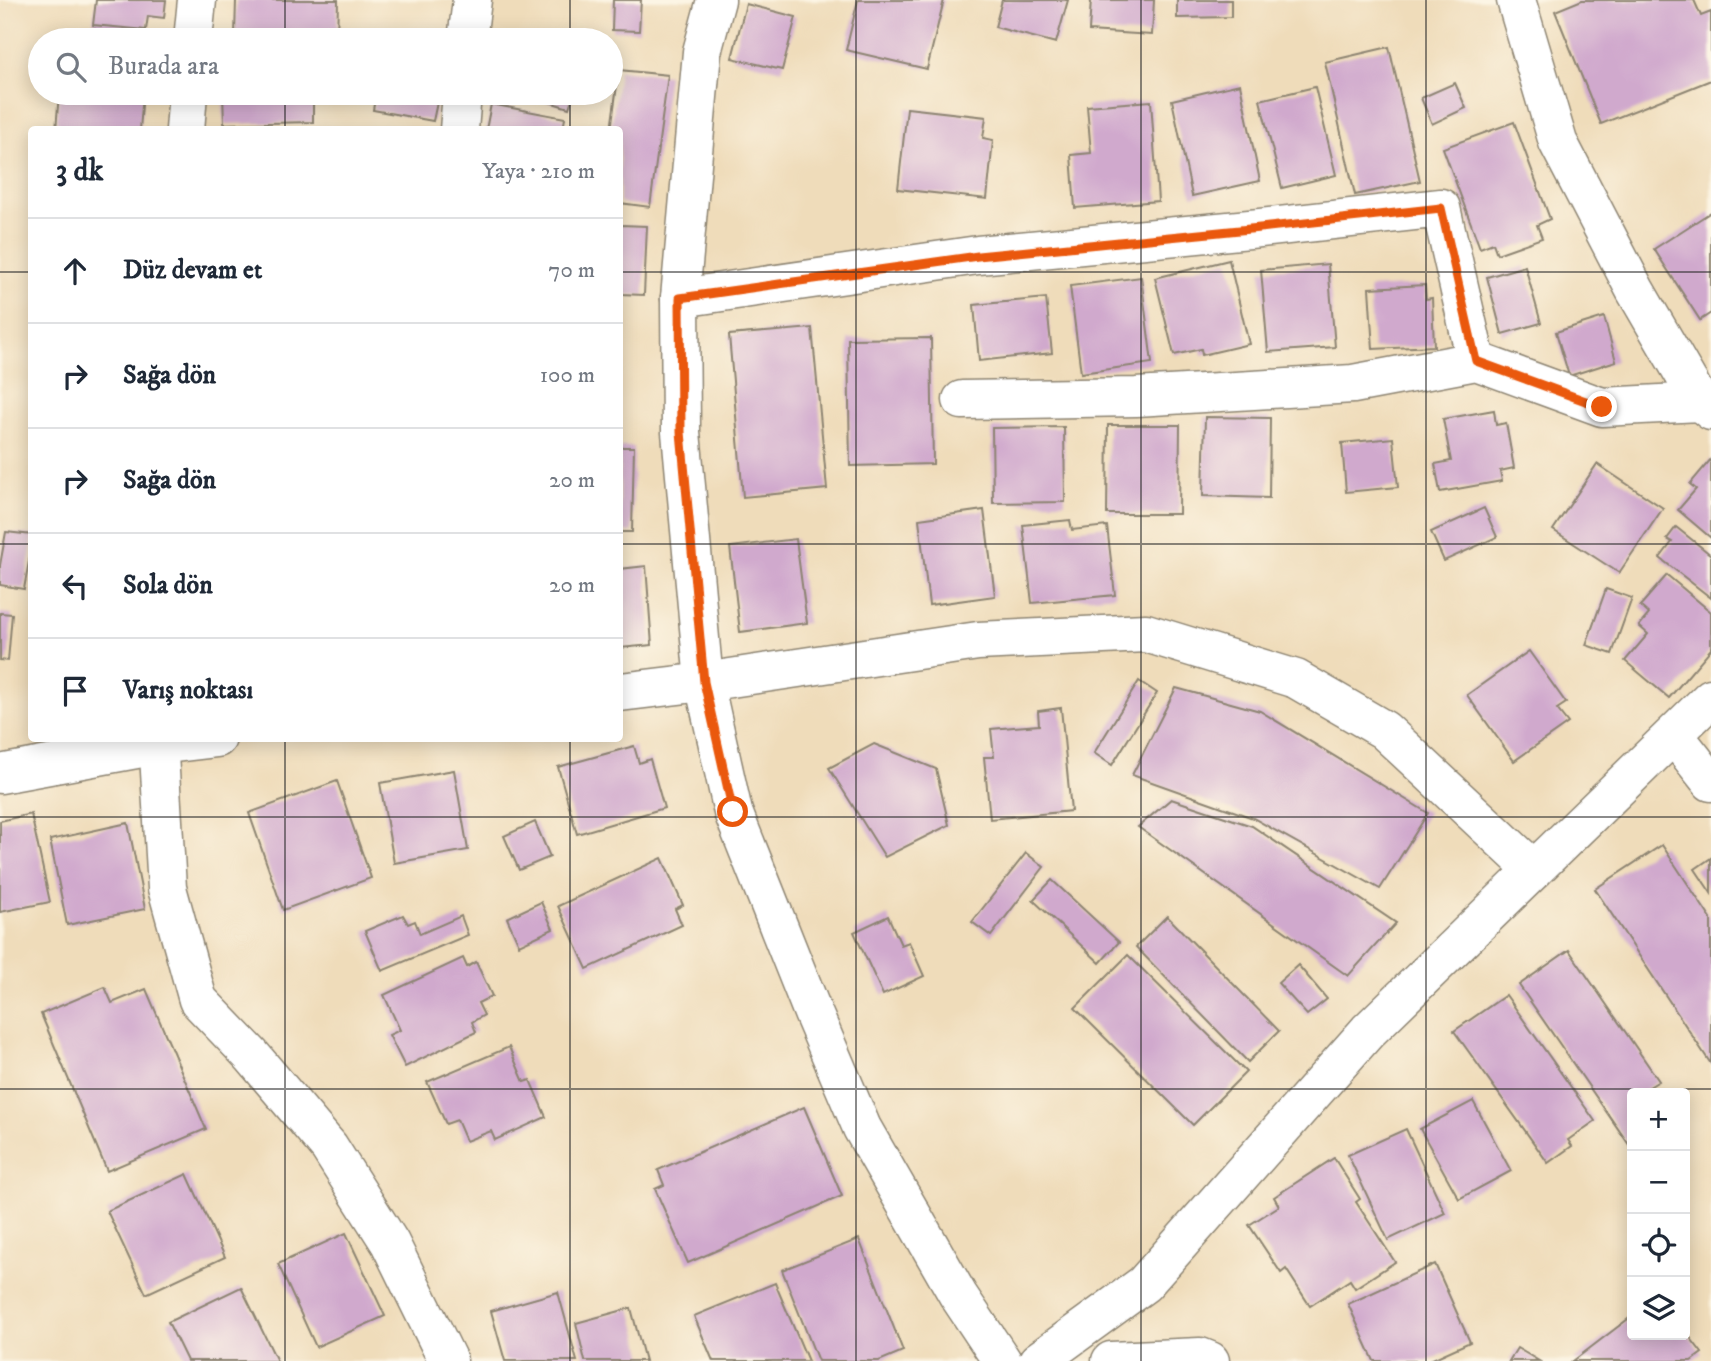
<!DOCTYPE html>
<html lang="tr">
<meta charset="utf-8">
<style>
body{margin:0;font-family:"IM FELL DW Pica",serif;background:#f6f6f7;color:#1f2937}
.controls{position:absolute;right:21px;bottom:21px;display:grid;overflow:hidden;border-radius:7px;box-shadow:0 4px 18px #0003}
.controls button{width:63px;height:63px;display:grid;place-items:center;padding:0;border:0;border-bottom:2px solid #e0e1e3;background:#fff;color:#1f2937;font:35px sans-serif}
.stop{position:absolute;width:21px;height:21px;margin:-16px;border:5px solid #ea580c;border-radius:50%;background:#fff}
.stop.end{background:#ea580c;border-color:#fff;box-shadow:0 2px 7px #0008}
.list{margin:0;padding:0;list-style:none}
h2{display:flex;justify-content:space-between;align-items:center;height:91px;margin:0;padding:0 28px;font-size:30px}
h2 small{font-size:23px;font-weight:400;color:#747a83}
.list li{display:grid;grid-template-columns:46px 1fr auto;gap:21px;align-items:center;box-sizing:border-box;height:105px;padding:0 28px;border-top:2px solid #e0e1e3}
.list b{display:block;font-size:26px;white-space:nowrap}
.list em{font-size:23px;font-style:normal;color:#747a83}
.icon{flex:none;width:38px;height:38px;fill:none;stroke:currentColor;stroke-width:2;stroke-linecap:round;stroke-linejoin:round}
.map{position:relative;flex:none;width:1711px;height:1361px;overflow:hidden}
.search{position:absolute;background:#fff;box-shadow:0 4px 18px #0003;left:28px;top:28px;width:595px;height:77px;display:flex;align-items:center;gap:18px;box-sizing:border-box;padding:0 24px;border-radius:38px;color:#747a83;font-size:26px}
.panel{position:absolute;background:#fff;box-shadow:0 4px 18px #0003;left:28px;top:126px;width:595px;height:616px;border-radius:7px}
.map>svg:first-child{display:block}
.building{fill:#d0a9cd}
.lines{fill:none;stroke-linecap:round;stroke-linejoin:round}
.street-casing{stroke:#8d8472;stroke-width:41}
.secondary-casing{stroke:#8d8472;stroke-width:41}
.street{stroke:#fff;stroke-width:38}
.secondary{stroke:#fff;stroke-width:38}
.route{stroke:#ea580c;stroke-width:9}
.grid{fill:none;stroke:#2b2b2b;stroke-width:2;stroke-opacity:0.55}
</style>
<div class="map">
<svg width="1711" height="1361" viewBox="0 0 1711 1361">
<rect width="100%" height="100%" fill="#fcf5e5"/>
<filter id="ink" filterUnits="userSpaceOnUse"><feTurbulence type="fractalNoise" baseFrequency=".0143" numOctaves="2"/><feDisplacementMap in="SourceGraphic" scale="14" xChannelSelector="R" yChannelSelector="G"/><feConvolveMatrix kernelMatrix="1 2 1 2 8 2 1 2 1" color-interpolation-filters="sRGB"/></filter>
<filter id="wash" filterUnits="userSpaceOnUse"><feTurbulence type="fractalNoise" baseFrequency=".00686" numOctaves="4" result="noise"/><feDisplacementMap in="SourceGraphic" scale="28" xChannelSelector="R" yChannelSelector="G"/><feGaussianBlur stdDeviation="1.57" result="paint"/><feColorMatrix in="noise" values="0 0 0 0 0 0 0 0 0 0 0 0 0 0 0 0 0 1.4 0 .05"/><feComposite in="paint" operator="in"/></filter>
<g filter="url(#wash)">
<rect width="100%" height="100%" fill="#efdcba"/>
<g id="blocks">
<g class="building">
<path d="M96,0H166L164,18L148,16L146,30L93,25Z"/>
<path d="M236,0H338L337,40L235,36Z"/>
<path d="M613,0H641L639,31L612,30Z"/>
<path d="M858,0H944L927,69L846,50Z"/>
<path d="M1002,0H1068L1056,43L995,27Z"/>
<path d="M1091,0H1154L1152,35L1089,31Z"/>
<path d="M1177,0H1231V17L1177,18Z"/>
<path d="M1582,0H1694L1701,16L1711,12V80L1601,124L1555,11Z"/>
<path d="M746,4L796,17L782,70L732,58Z"/>
<path d="M1389,47L1420,181L1355,195L1325,62Z"/>
<path d="M619,70L668,75L650,207L620,203V130H611Z"/>
<path d="M1455,83L1466,108L1432,124L1421,98Z"/>
<path d="M1240,84L1260,181L1192,196L1172,100Z"/>
<path d="M1315,87L1336,175L1282,188L1260,100Z"/>
<path d="M59,93H143L140,130H56Z"/>
<path d="M223,93H313V122L224,124Z"/>
<path d="M376,93H439L433,121L373,110Z"/>
<path d="M519,93H574L569,108Z"/>
<path d="M1151,101L1158,201L1075,208L1071,155L1091,153L1087,106Z"/>
<path d="M491,104L565,118L563,130H486Z"/>
<path d="M907,108L986,117L983,138L993,140L987,199L898,189Z"/>
<path d="M1514,122L1550,219L1537,225L1542,238L1497,254L1493,243L1480,248L1443,148Z"/>
<path d="M1711,212V313L1700,320L1654,249Z"/>
<path d="M620,225L647,226L644,295L620,294Z"/>
<path d="M1229,260L1249,344L1202,355L1201,349L1174,355L1155,278Z"/>
<path d="M1328,264L1335,347L1268,352L1261,270Z"/>
<path d="M1525,266L1541,323L1502,334L1487,277Z"/>
<path d="M1141,277L1152,363L1081,373L1070,286Z"/>
<path d="M1425,285L1426,299L1432,298L1434,346L1373,349L1369,288Z"/>
<path d="M1046,298L1052,353L979,361L974,305Z"/>
<path d="M1604,317L1616,361L1569,376L1556,332Z"/>
<path d="M812,328L827,489L743,497L729,335Z"/>
<path d="M931,338L933,464L850,466L848,339Z"/>
<path d="M1494,410L1496,425L1506,423L1514,468L1500,471L1502,481L1440,492L1435,464L1451,461L1443,419Z"/>
<path d="M1205,417L1270,418L1269,498L1203,496Z"/>
<path d="M1108,425H1180L1179,514H1107Z"/>
<path d="M1064,427L1065,502L993,503L992,428Z"/>
<path d="M1393,438L1398,487L1346,492L1342,443Z"/>
<path d="M620,447H634L632,532H620Z"/>
<path d="M1711,459V538L1678,510L1696,489L1690,484Z"/>
<path d="M1597,464L1663,508L1619,573L1553,530Z"/>
<path d="M1484,508L1497,537L1444,561L1431,532Z"/>
<path d="M984,510L995,596L929,605L919,519Z"/>
<path d="M1070,520L1072,530L1107,526L1115,595L1032,603L1023,525Z"/>
<path d="M1676,527L1711,555V598L1660,558L1672,542L1667,539Z"/>
<path d="M6,532L32,535V545L24,589L0,585V565Z"/>
<path d="M796,539L807,623L740,632L730,547Z"/>
<path d="M646,566L652,645L620,648V569Z"/>
<path d="M1667,575L1711,612V649L1669,698L1625,661L1648,634L1639,626L1649,614L1640,606Z"/>
<path d="M1606,589L1632,598L1612,654L1586,645Z"/>
<path d="M0,613L12,614L8,661L0,660Z"/>
<path d="M1529,651L1566,703L1557,709L1568,723L1514,761L1467,695Z"/>
<path d="M1139,681L1157,693L1112,765L1094,753Z"/>
<path d="M1176,688L1260,711L1428,813L1380,889L1253,818L1132,775Z"/>
<path d="M1061,708L1071,811L990,819L984,757H994L991,729L1039,725L1038,711Z"/>
<path d="M874,744L936,769L949,825L885,857L829,768Z"/>
<path d="M634,746L639,763L650,759L664,808L577,834L558,767Z"/>
<path d="M454,770L468,850L394,863L380,783Z"/>
<path d="M337,781L371,878L283,910L249,813Z"/>
<path d="M1171,799L1252,826L1396,923L1348,976L1138,827Z"/>
<path d="M31,814L50,902L0,912V821Z"/>
<path d="M535,822L550,857L519,870L504,836Z"/>
<path d="M128,823L145,909L67,925L50,840Z"/>
<path d="M1662,845L1711,919V1064L1595,889Z"/>
<path d="M1026,853L1044,867L991,936L972,922Z"/>
<path d="M662,858L683,905L675,909L682,925L587,969L558,906Z"/>
<path d="M1711,858V893L1695,869Z"/>
<path d="M1052,880L1119,942L1100,963L1033,900Z"/>
<path d="M541,902L553,929L519,945L507,918Z"/>
<path d="M403,915L408,924L415,921L420,934L461,916L468,935L382,971L365,931Z"/>
<path d="M888,916L901,945L909,942L924,976L883,995L854,932Z"/>
<path d="M1167,916L1279,1031L1248,1062L1136,947Z"/>
<path d="M1569,950L1659,1081L1646,1089L1649,1093H1632V1149L1519,985Z"/>
<path d="M1128,955L1246,1072L1193,1125L1075,1008Z"/>
<path d="M463,958L467,967L476,962L492,996L478,1003L484,1015L472,1022L476,1032L405,1067L389,1035L400,1030L384,995Z"/>
<path d="M1298,965L1327,999L1307,1015L1278,983Z"/>
<path d="M105,987L112,1003L146,989L206,1129L107,1171L41,1014Z"/>
<path d="M1506,995L1595,1121L1568,1140L1572,1146L1548,1163L1454,1031Z"/>
<path d="M509,1047L524,1082L530,1080L546,1117L495,1140L491,1131L466,1141L457,1120L446,1124L427,1082Z"/>
<path d="M1473,1101L1511,1171L1459,1199L1420,1129Z"/>
<path d="M804,1107L842,1196L688,1263L655,1189L664,1185L658,1170Z"/>
<path d="M1406,1129L1445,1213L1388,1240L1348,1155Z"/>
<path d="M1334,1158L1360,1199L1356,1202L1395,1262L1355,1288L1350,1280L1310,1306L1286,1269L1281,1273L1249,1225L1279,1206L1274,1197Z"/>
<path d="M187,1174L225,1257L146,1294L107,1211Z"/>
<path d="M346,1233L385,1316L316,1347L278,1264Z"/>
<path d="M859,1239L903,1351L879,1361H818L782,1270Z"/>
<path d="M1435,1264L1470,1342L1428,1361H1374L1348,1304Z"/>
<path d="M775,1283L808,1361H713L694,1316Z"/>
<path d="M241,1287L277,1361H187L168,1322Z"/>
<path d="M558,1292L577,1361H505L491,1311Z"/>
<path d="M631,1308L645,1361H585L576,1323Z"/>
<path d="M1632,1316V1335H1685V1331L1702,1353L1691,1361H1573Z"/>
<path d="M1517,1348L1539,1361H1509Z"/>
</g>
</g>
</g>
<g filter="url(#ink)">
<use href="#blocks" fill-opacity="0" stroke="#8d8472" stroke-width="2"/>
<g class="lines">
<defs>
<g id="street">
<path d="M716,0L702,52L680,298L681,432L704,682L733,812L813,1013L862,1128L958,1295L1002,1361"/>
<path d="M1516,0L1558,142L1635,290L1700,402L1711,411"/>
<path d="M193,40L197,0"/>
<path d="M467,40L472,0"/>
<path d="M185,130L188,93"/>
<path d="M459,130L462,93"/>
<path d="M680,298L978,255L1260,228L1441,208L1476,361"/>
<path d="M962,400L1136,397L1353,384L1476,361L1602,407L1700,402"/>
<path d="M620,692L704,682L978,641L1146,633L1296,679L1384,730L1534,870"/>
<path d="M1674,735L1711,782"/>
<path d="M158,738L167,888L198,1000L252,1056L329,1147L390,1243L448,1361"/>
<path d="M0,774L158,745L217,738"/>
</g>
<g id="secondary">
<path d="M1038,1361L1144,1284L1368,1031L1711,698"/>
<path d="M1111,1361L1200,1357L1210,1361"/>
</g>
</defs>
<use href="#street" class="street-casing"/>
<use href="#secondary" class="secondary-casing"/>
<use href="#street" class="street"/>
<use href="#secondary" class="secondary"/>
</g>
</g>
<g class="lines" filter="url(#ink)">
<path class="route" d="M733,812L704,682L681,432L680,298L978,256L1260,228L1441,208L1476,361L1602,407"/>
</g>
<path class="grid" d="M285,0V40M570,0V40M856,0V1361M1141,0V1361M1426,0V1361M285,93V130M570,93V130M0,272H32M620,272H1711M0,544H32M620,544H1711M285,738V1361M570,738V1361M0,817H1711M0,1089H1711"/>
</svg>
<div class="controls">
<button>+</button>
<button>−</button>
<button><svg class="icon" aria-label="locate" viewBox="0 0 24 24"><circle cx="12" cy="12" r="6"/><path d="M12 2v4M12 18v4M2 12h4M18 12h4"/></svg></button>
<button><svg class="icon" aria-label="layers" viewBox="0 0 24 24"><path d="M12 4l9 5-9 5-9-5zM3 14l9 5 9-5"/></svg></button>
</div>
<div class="stop" style="left:733px;top:812px"></div>
<div class="stop end" style="left:1602px;top:407px"></div>
<div class="search"><svg class="icon" aria-label="search" viewBox="0 0 24 24"><circle cx="10" cy="10" r="6"/><path d="M15 15l6 6"/></svg>Burada ara</div>
<section class="panel">
<h2>3 dk<small>Yaya · 210 m</small></h2>
<ul class="list">
<li><svg class="icon" aria-label="ahead" viewBox="0 0 24 24"><path d="M12 20V5M6 11l6-6 6 6"/></svg><div><b>Düz devam et</b></div><em>70 m</em></li>
<li><svg class="icon" aria-label="right" viewBox="0 0 24 24"><path d="M7 20v-9h11M14 6l5 5-5 5"/></svg><div><b>Sağa dön</b></div><em>100 m</em></li>
<li><svg class="icon" aria-label="right" viewBox="0 0 24 24"><path d="M7 20v-9h11M14 6l5 5-5 5"/></svg><div><b>Sağa dön</b></div><em>20 m</em></li>
<li><svg class="icon" aria-label="left" viewBox="0 0 24 24"><path d="M17 20v-9H6M10 6l-5 5 5 5"/></svg><div><b>Sola dön</b></div><em>20 m</em></li>
<li><svg class="icon" aria-label="arrive" viewBox="0 0 24 24"><path d="M6 21V4h12l-3 4 3 4H6"/></svg><div><b>Varış noktası</b></div></li>
</ul>
</section>
</div>
